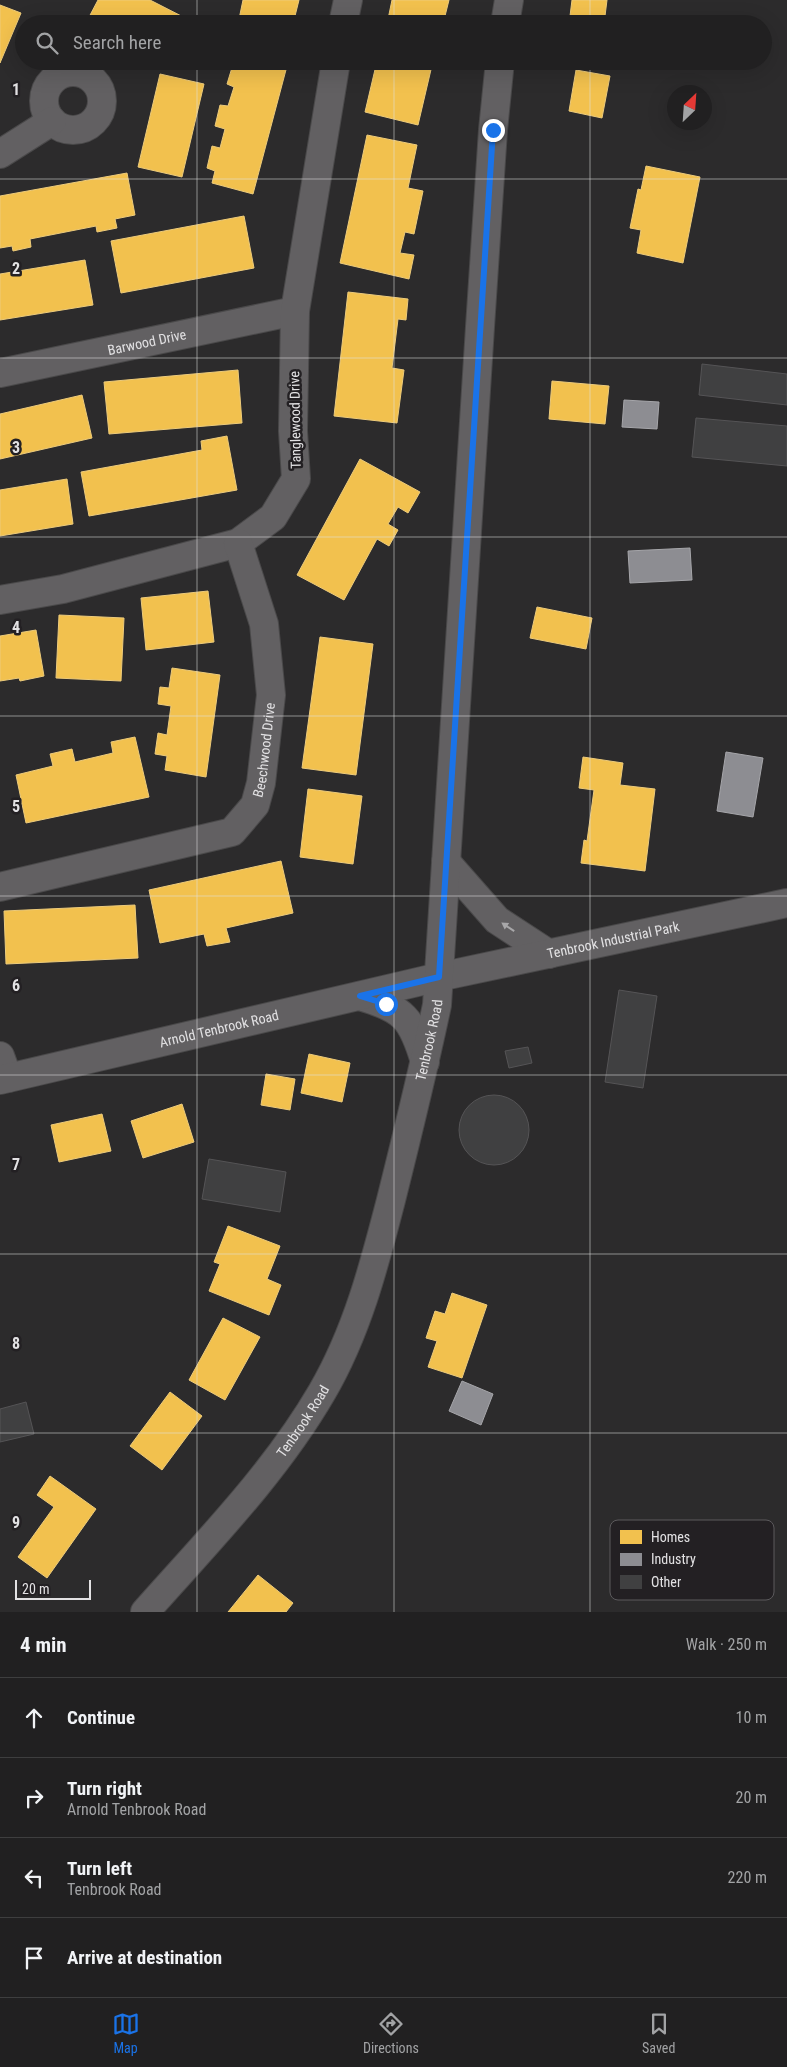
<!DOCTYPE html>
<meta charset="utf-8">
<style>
body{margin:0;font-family:"Roboto Condensed",sans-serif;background:#29282a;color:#f1f3f6}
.compass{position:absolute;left:667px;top:85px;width:45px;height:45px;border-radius:50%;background:#212021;box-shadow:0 5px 20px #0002;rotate:25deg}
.scale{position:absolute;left:15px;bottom:12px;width:76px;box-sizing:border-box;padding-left:5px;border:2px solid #e2e1e3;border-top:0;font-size:14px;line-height:18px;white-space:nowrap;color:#e2e1e3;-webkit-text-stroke:4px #232023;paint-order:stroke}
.stop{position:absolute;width:15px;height:15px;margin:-11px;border:4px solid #1a73e8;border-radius:50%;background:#fff}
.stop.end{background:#1a73e8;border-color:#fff;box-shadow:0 1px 5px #0008}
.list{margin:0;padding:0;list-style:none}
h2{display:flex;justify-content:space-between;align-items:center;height:65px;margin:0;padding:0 20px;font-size:21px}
h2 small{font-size:16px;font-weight:400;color:#a2a3a5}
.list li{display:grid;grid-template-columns:32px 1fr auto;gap:15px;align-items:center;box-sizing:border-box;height:80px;padding:0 20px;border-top:1px solid #3e3e3f}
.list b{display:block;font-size:19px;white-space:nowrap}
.list p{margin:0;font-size:16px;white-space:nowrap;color:#a2a3a5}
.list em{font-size:16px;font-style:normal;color:#a2a3a5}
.icon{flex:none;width:28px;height:28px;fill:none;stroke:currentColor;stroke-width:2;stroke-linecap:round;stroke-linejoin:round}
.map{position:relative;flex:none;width:787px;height:1612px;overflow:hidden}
.search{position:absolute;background:#212021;box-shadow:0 5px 20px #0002;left:15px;right:15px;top:15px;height:55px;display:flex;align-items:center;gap:12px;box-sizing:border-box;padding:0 18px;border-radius:28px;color:#a2a3a5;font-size:19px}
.sheet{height:385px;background:#212021}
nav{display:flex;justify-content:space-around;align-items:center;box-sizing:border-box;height:70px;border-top:1px solid #3e3e3f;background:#212021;font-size:14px;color:#a2a3a5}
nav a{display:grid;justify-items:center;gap:2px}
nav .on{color:#1a73e8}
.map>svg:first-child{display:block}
.homes{fill:#f2c14e;stroke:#edcb7b}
.industry{fill:#8d8d92;stroke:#a6a6aa}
.building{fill:#404041;stroke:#555456}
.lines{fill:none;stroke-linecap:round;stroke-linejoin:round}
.minor-casing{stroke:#4a494a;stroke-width:30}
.tertiary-casing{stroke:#4a494a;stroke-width:30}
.minor{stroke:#626062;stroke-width:28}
.tertiary{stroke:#626062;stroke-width:28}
.oneway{fill:#a8a7a9}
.route{stroke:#1a73e8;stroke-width:6}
.grid{fill:none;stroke:#e2e1e3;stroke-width:1;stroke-opacity:0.55}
.labels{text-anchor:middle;stroke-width:5;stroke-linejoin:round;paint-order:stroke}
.street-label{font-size:14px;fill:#e2e1e3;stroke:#232023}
.key{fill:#232023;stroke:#5c5a5d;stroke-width:1}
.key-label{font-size:14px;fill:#e2e1e3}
.grid-label{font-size:16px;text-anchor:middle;font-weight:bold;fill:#e2e1e3;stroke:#232023;stroke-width:5;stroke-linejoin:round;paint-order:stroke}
</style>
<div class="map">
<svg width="787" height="1612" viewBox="0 0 787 1612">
<rect width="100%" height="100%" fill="#2c2b2c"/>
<g class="homes">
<path d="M98,0H150L197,24H97L88,19Z"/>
<path d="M243,0H299L293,24H238Z"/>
<path d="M392,0H449L443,24H387Z"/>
<path d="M572,0H607L604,24H569Z"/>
<path d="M0,5L21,13L0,63Z"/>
<path d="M234,61H269L287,66L253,194L212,183L215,171L207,168L212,146L220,148L225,129L215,126L220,105L228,106L234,87L227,84Z"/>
<path d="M377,61H433L418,125L365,112Z"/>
<path d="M576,70L610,76L602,118L569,111Z"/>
<path d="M160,74L204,84L182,177L138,167Z"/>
<path d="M367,135L417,145L408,188L423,191L414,234L405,232L400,253L414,255L409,279L340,263Z"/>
<path d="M646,166L700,177L683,263L637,253L641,230L630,228L638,189L641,190Z"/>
<path d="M127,173L135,215L115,219L117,228L97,232L96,226L30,239L31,247L13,251L12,246L0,248V196Z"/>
<path d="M244,216L254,268L121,293L111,241Z"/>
<path d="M85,260L93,305L0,320V274Z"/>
<path d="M348,292L408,299L406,320L398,319L392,368L404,370L397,423L334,416Z"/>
<path d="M238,370L242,423L109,434L104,382Z"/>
<path d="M552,381L609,386L605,424L549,419Z"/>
<path d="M82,395L92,438L0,459V414Z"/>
<path d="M227,436L237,490L89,516L81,472L202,450L201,441Z"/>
<path d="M360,459L420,492L408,513L398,507L388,524L398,530L389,546L377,539L344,600L297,575Z"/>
<path d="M67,479L73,524L0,536V490Z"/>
<path d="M208,591L214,642L146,650L141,598Z"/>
<path d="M537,607L592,618L586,649L530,638Z"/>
<path d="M59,615L124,618L121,681L56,678Z"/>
<path d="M36,630L44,676L20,681L19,678L0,681V636Z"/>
<path d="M320,637L373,644L356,775L302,768Z"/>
<path d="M172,668L220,675L206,777L165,770L167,756L155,754L158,733L167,735L171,706L158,704L160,687L169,688Z"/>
<path d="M135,737L149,797L26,823L16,775L53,766L50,754L72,749L75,762L113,753L111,742Z"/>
<path d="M583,757L623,763L620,785L655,789L645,871L581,863L584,840L587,841L594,790L579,788Z"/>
<path d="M308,789L362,796L353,864L300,857Z"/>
<path d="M281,861L293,913L226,928L230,942L207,946L204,934L160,943L149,890Z"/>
<path d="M135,905L138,958L6,964L4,911Z"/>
<path d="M309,1054L350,1063L342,1102L301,1093Z"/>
<path d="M266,1074L295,1079L290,1110L261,1105Z"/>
<path d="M182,1104L194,1142L143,1158L131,1121Z"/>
<path d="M102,1114L111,1151L59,1162L51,1125Z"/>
<path d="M228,1226L280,1246L267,1279L281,1285L269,1315L209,1291L220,1264L214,1262Z"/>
<path d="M452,1293L487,1305L462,1378L428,1367L437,1341L426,1338L435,1311L445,1314Z"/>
<path d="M223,1318L260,1337L225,1400L189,1380Z"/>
<path d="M170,1392L202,1416L162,1470L130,1446Z"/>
<path d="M50,1476L96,1509L47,1578L18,1557L54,1507L37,1495Z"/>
<path d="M258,1575L293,1603L286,1612H228Z"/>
</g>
<g class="industry">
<path d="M624,400L659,402L657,429L622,427Z"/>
<path d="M690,548L692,580L630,583L628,551Z"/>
<path d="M726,752L763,758L753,817L717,811Z"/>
<path d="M462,1381L493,1394L481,1425L449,1411Z"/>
</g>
<g class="building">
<path d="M702,364L787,374V405L699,395Z"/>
<path d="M696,418L787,426V466L692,457Z"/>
<path d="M619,990L657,996L643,1088L605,1082Z"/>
<path d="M528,1047L532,1063L509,1068L505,1051Z"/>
<circle cx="494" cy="1130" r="35"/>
<path d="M209,1159L286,1172L280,1212L202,1199Z"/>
<path d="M26,1402L34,1434L0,1442V1409Z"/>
</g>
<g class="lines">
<defs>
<g id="minor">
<path d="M343,24L348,0"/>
<circle cx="73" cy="101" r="29"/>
<path d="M0,154L52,121"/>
<path id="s1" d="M0,373L295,311"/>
<path d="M0,600L63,589L238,543L273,517L296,479L293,431L295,311L336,61"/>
<path id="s2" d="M0,887L232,832L255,805L261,783L271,695L264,624L238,543"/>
<path d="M0,1056L8,1078"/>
</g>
<g id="tertiary">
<path d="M505,24L509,0"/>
<path d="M446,862L497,920L549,954"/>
<path d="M360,996C404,1009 412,1018 425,1062"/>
<path id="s3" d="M0,1080L439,977L787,903"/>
<path id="s4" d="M145,1612C207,1542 275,1473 322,1392C357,1332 374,1266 391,1200C407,1136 423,1071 437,1005L480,327L493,130L500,61"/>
</g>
</defs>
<use href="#minor" class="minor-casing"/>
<use href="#tertiary" class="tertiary-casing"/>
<use href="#minor" class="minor"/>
<use href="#tertiary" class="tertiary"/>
</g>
<defs><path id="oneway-solid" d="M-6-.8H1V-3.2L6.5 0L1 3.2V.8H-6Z" transform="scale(1.25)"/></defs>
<use class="oneway" href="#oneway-solid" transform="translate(508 927) rotate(-146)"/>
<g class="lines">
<path class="route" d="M386,1004L360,996L439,977L493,130"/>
</g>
<path class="grid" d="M197,0V24M394,0V24M590,0V24M197,61V1612M394,61V1612M590,61V1612M0,179H787M0,358H787M0,537H787M0,716H787M0,896H787M0,1075H787M0,1254H787M0,1433H787"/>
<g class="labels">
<g class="street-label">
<text dy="5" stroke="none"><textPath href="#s1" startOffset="150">Barwood Drive</textPath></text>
<text transform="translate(295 420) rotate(-91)" y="5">Tanglewood Drive</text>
<text dy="5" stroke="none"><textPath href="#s2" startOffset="330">Beechwood Drive</textPath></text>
<text dy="5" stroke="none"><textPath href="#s3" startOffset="629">Tenbrook Industrial Park</textPath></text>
<text dy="5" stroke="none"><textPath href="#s3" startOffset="225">Arnold Tenbrook Road</textPath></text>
<text dy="5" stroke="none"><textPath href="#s4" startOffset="652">Tenbrook Road</textPath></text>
<text dy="5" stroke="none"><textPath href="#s4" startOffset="248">Tenbrook Road</textPath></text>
</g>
</g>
<rect x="610" y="1520" width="164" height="80" rx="8" class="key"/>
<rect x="620" y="1530" width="22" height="14" fill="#f2c14e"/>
<rect x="620" y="1553" width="22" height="13" fill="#8d8d92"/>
<rect x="620" y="1575" width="22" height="14" fill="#404041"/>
<g class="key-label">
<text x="651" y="1542">Homes</text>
<text x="651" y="1564">Industry</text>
<text x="651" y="1587">Other</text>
</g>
<g class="grid-label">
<text x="16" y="95">1</text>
<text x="16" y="274">2</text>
<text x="16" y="453">3</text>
<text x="16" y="633">4</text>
<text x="16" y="812">5</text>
<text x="16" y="991">6</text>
<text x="16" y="1170">7</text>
<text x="16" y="1349">8</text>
<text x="16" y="1528">9</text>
</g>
</svg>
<svg class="compass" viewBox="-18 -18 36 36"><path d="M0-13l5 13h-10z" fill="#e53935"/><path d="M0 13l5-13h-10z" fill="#a2a3a5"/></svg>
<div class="scale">20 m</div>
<div class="stop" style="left:386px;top:1004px"></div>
<div class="stop end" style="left:493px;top:130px"></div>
<div class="search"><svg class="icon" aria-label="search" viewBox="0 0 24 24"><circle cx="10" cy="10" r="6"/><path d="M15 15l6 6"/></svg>Search here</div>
</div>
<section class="sheet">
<h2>4 min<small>Walk · 250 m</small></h2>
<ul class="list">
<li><svg class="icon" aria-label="ahead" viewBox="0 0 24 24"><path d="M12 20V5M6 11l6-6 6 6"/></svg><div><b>Continue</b></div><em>10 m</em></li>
<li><svg class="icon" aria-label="right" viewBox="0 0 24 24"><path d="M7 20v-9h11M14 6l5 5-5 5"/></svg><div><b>Turn right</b><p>Arnold Tenbrook Road</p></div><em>20 m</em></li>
<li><svg class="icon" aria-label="left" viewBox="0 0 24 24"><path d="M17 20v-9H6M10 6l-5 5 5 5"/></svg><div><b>Turn left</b><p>Tenbrook Road</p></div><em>220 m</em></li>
<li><svg class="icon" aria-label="arrive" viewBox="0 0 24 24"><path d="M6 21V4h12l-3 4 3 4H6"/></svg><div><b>Arrive at destination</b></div></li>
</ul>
</section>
<nav>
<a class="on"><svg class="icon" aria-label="map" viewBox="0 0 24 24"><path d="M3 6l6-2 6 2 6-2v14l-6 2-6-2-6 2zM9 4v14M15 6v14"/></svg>Map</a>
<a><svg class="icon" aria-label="directions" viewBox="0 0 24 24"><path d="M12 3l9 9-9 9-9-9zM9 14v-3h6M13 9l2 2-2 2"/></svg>Directions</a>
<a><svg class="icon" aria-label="saved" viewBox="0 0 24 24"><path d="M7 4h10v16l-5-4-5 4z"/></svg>Saved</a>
</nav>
